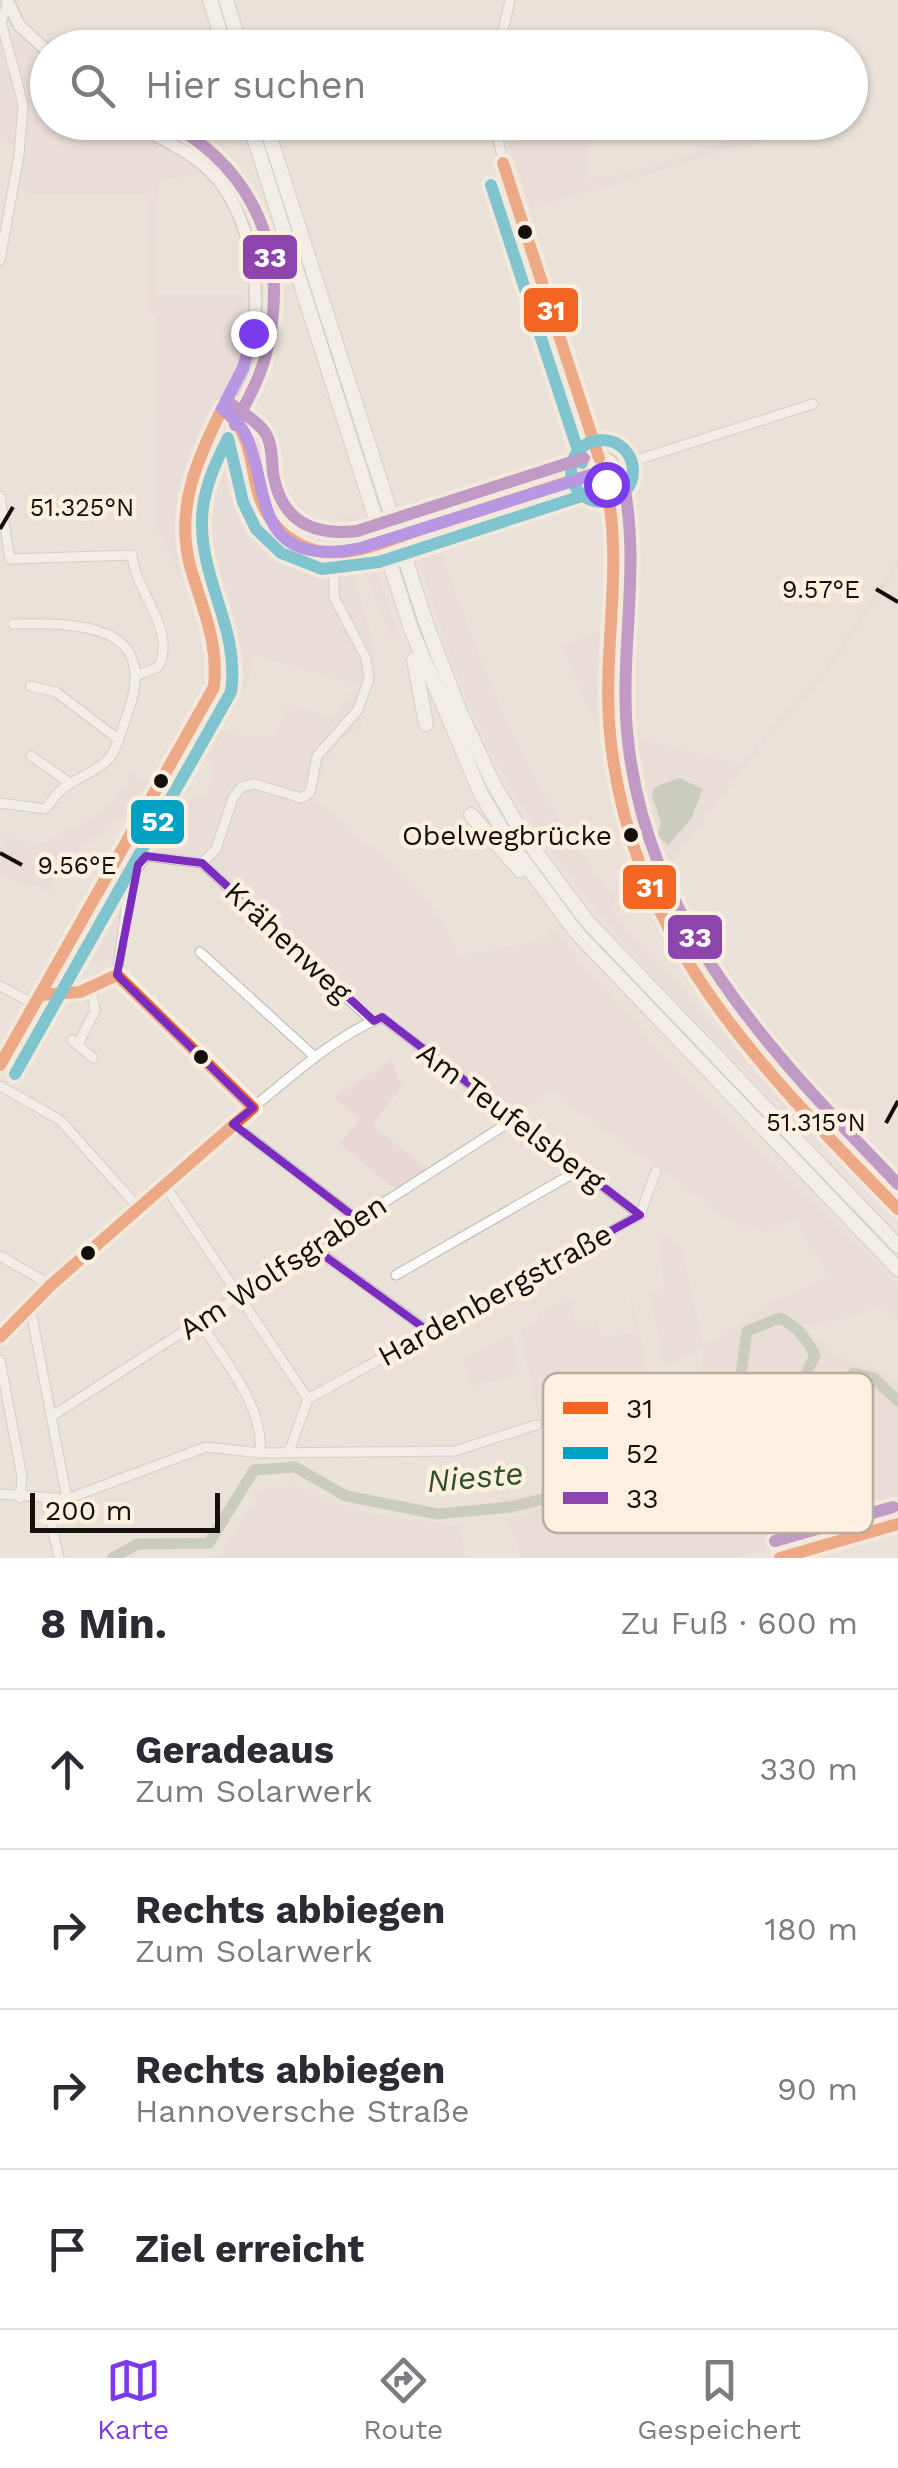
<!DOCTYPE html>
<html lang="de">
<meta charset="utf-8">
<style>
body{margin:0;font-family:"Work Sans",sans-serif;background:#f2f2f3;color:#2b2b33}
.scale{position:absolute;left:30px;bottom:25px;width:190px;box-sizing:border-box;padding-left:10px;border:5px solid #15100b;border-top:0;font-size:28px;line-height:35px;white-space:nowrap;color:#15100b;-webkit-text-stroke:8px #fef0e0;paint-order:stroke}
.stop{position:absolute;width:30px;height:30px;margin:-22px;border:8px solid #7c3aed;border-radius:50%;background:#fff}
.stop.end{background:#7c3aed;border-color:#fff;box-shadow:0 2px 10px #0008}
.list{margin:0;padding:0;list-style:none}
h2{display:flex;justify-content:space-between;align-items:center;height:130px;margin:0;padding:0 40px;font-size:42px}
h2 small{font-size:32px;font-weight:400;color:#7c7c81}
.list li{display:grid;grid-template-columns:65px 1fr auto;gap:30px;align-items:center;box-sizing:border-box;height:160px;padding:0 40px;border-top:2px solid #e1e1e2}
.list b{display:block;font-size:38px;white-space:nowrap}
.list p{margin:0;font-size:32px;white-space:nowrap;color:#7c7c81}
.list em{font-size:32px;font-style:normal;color:#7c7c81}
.icon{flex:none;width:55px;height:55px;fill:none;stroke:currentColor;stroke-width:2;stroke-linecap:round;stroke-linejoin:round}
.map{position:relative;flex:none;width:898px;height:1558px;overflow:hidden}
.search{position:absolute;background:#fff;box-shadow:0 2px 8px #0004;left:30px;right:30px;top:30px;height:110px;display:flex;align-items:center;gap:25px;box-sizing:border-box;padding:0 35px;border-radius:55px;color:#7c7c81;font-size:38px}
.sheet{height:770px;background:#fff}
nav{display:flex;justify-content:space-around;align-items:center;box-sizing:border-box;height:140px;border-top:2px solid #e1e1e2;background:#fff;font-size:28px;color:#7c7c81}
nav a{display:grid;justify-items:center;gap:5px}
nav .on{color:#7c3aed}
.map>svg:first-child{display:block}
.green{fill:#e9d7d6}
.water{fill:#a6b29d}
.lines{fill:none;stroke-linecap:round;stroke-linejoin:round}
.river{stroke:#a6b29d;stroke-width:11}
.minor-casing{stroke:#bbb5ae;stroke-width:11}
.major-casing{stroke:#bbb5ae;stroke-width:14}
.highway-casing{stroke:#bbb5ae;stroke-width:16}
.minor{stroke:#fcfbf9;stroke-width:9}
.major{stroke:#fcfbf9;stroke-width:11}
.highway{stroke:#fcfbf9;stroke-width:14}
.major-bridge-casing{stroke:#bbb5ae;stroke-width:14;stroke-linecap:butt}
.major-bridge{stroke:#fcfbf9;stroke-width:11}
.bus-1-casing{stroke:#fef0e0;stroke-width:20}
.bus-2-casing{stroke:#fef0e0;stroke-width:20}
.bus-3-casing{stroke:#fef0e0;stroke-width:20}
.bus-1{stroke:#f26522;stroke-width:12}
.bus-2{stroke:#01a1c4;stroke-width:12}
.bus-3{stroke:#8e44ad;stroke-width:12}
.route{stroke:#7c3aed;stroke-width:12}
.marked{fill:none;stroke:#7b2cbf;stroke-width:8;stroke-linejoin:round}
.ticks{fill:none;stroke:#15100b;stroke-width:4}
.bus-dot{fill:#15100b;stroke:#fef0e0;stroke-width:4}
.labels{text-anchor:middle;stroke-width:9;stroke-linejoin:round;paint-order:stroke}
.bus-label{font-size:28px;fill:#15100b;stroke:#fef0e0;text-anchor:end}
.street-label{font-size:30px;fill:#15100b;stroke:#fef0e0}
.water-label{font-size:32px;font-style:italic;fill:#2f4f27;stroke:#fef0e0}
.key{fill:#fef0e0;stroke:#b8ada0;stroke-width:2.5}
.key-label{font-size:28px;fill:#15100b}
.ticks-label{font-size:25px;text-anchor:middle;fill:#15100b;stroke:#fef0e0;stroke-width:9;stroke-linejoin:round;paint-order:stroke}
.line-badge{stroke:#fef0e0;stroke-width:4}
.badge-label{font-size:28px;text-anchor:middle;font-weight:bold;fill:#fff}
</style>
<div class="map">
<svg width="898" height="1558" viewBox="0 0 898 1558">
<rect width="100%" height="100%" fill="#eae2d9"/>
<g class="green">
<path d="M18,34L34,51L31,116H47L48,122L80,123V138L155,141L207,173L159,181L154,290L157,295H244L237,348L258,359L246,404C258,421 271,438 274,460C275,470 270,482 271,492C275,523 305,543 333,541L337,518L357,514L400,640H392L363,568L354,577L376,651C358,670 356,703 362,728C328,740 325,767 314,799C364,844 436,889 459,955L551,940L549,926L670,1061L898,1285V1322L883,1306L808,1328C836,1372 877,1356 898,1383V1516L731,1558H522L508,1520L533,1511L508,1515L502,1499L559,1490L614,1471L612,1462C647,1441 709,1392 703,1347L664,1367L650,1292L665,1288L657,1230L682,1250L704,1346L784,1294L786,1297L828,1276L795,1220L765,1233L754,1228L746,1232L552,1092L507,1119L414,1046L419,1040L387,1008L375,1015L201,860L146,853L128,878L120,958L60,971L161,796L168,803L205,795L215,769L208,759L178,768L204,721C228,731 249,743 276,734L287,705L333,718L356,685L255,655L245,694L220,689L221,643L209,635L155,525L156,314L148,313L150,206L145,195H27L16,186L26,103L11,42Z"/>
<path d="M0,41L18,116L14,150L0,134Z"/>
<path d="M567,122L591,123L586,178C667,175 740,122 821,123L531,209L508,145Z"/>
<path d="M423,535H435C483,670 526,788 617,900L609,908L823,1145L820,1148C703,1025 575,911 495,759C458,690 437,613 411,539Z"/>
<path d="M898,559V567L830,669L769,736L659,878L643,835L625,738L631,732L638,738L739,764L822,673Z"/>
<path d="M602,630L599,664L604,665L606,747L601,748V734L560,645Z"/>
<path d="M134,772L150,786L129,820L121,817L74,854L68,868L59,865L53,876L55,895L36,884L27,888L0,873L3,835L34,844L48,842L109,807Z"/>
<path d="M391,1060L402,1086L372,1125L427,1169L395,1189L340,1144L359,1119L334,1097Z"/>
<path d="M628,1278L648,1374L539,1420L520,1330L538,1321L537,1313L571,1298L576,1327L597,1319L601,1337L636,1332Z"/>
<path d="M512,1334L520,1374L470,1387L463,1359Z"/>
<path d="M299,1486C352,1515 402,1519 461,1526L465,1558H208L219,1556L260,1493L268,1488Z"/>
</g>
<path class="water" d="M679,778L703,789L691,819L668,845L657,835L661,823L652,795L655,787Z"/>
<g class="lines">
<path class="river" d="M112,1558L138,1544L209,1543L254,1470L295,1467L346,1496L438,1514L511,1507L606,1483L625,1488L681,1525C729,1519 700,1455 680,1431C687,1387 704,1391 739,1387L747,1331L780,1318C798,1327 806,1338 815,1355L802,1382L810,1397L821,1402L854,1373L874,1378L898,1401"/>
<defs>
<g id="minor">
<path d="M499,48L510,0"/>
<path d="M495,122L503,163L599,458"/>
<path d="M0,260L19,155L23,105L1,21L8,4"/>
<path d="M615,467L813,404"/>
<path d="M0,496L10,559L132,555C135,592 178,631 158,667L138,675"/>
<path d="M30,686L56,692L118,739"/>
<path d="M31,756L70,783"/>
<path d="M0,803L45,809C51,803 54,796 60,791C74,778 100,771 111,756C119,743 123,726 128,712C160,622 77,623 13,624"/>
<path d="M202,863L372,1021"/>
<path d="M200,952L315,1057"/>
<path d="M117,975L253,1108"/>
<path d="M0,986L34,1004"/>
<path d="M40,995C62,1000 100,990 117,975L130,879L146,856L202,863L216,849L233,798L241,787L255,784L301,798L310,793L317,756L358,710L369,679L366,658L334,597V578L343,551"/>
<path d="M72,1040L93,1058"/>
<path d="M78,1044L95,1011L91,988"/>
<path d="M0,1086L60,1120L138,1207"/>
<path d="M233,1124L357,1219"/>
<path d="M164,1184L308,1399L289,1452"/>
<path d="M315,1249L428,1331"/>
<path d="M0,1256L51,1285"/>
<path d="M396,1275L579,1170"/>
<path d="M30,1306L67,1499"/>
<path d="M199,1321C223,1359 265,1406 260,1453"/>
<path d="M0,1337C85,1255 171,1174 262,1100C299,1070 338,1035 382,1017L640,1215"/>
<path d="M0,1360L22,1477L20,1498"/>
<path d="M308,1399L640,1215L656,1171"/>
<path d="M52,1416L514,1119"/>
<path d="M0,1494L67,1499L206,1447L260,1453L455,1451L536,1425"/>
<path d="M46,1499L59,1558"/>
<path d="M780,1558L898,1524"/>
</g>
<g id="major">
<path d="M7,0L19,25L48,52"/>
<path d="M222,409C286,446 225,576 361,548"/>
<path d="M208,443L222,435H241"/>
<circle cx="602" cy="471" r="13"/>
<path d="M606,484C629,568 604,649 610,733C627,948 758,1064 898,1209"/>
<path d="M417,531L589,475"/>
<path d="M0,1065C56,966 116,869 170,769C186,740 212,707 216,674C225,612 175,559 187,496C196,449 226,408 245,364C267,308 254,214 210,171C189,150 159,139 133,122"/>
</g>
<g id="highway">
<path d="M210,0L225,48"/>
<path d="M226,0L241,48"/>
<path d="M249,122L411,629L480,792L510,843L576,932L898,1269"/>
<path d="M265,122L426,623L460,712L494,785L524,836L587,921L898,1246"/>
<path d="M414,660L426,724"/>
<path d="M471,815L520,870"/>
</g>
</defs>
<use href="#minor" class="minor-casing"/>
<use href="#major" class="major-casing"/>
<use href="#highway" class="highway-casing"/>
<use href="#minor" class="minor"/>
<use href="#major" class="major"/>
<use href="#highway" class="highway"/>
<defs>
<path id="major-bridge" d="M361,548L417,531"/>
</defs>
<use href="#major-bridge" class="major-bridge-casing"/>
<use href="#major-bridge" class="major-bridge"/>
<defs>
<g id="bus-1">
<path d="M503,163L599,458"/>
<path d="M606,484C624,568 602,649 610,734C630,940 761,1068 898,1209"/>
<path d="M0,1065L214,687C219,642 202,608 190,566C175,508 197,460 222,409C261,438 245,481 269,517C282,536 303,550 326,552C359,555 391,539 422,529C478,511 533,493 589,475"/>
<path d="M0,1337L51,1285L253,1108L117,975L80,992L40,995"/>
<path d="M780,1558L898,1524"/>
</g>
<g id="bus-2">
<path d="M491,185L582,463"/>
<circle cx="602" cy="471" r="31"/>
<path d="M15,1074L231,692C240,632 203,585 202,526C201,495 214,465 228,438L243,502L256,529L281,553L322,569L379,562L594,492"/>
</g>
<g id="bus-3">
<path d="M168,122C256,171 291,255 266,354C260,379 246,402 235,425"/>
<path d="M230,403C241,412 259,422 266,434C272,444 272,461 273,473C281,521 312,536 357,531L584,458"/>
<path d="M623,480C641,565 620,646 627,731C644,922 771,1053 898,1184"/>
<path d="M775,1541L893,1507"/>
</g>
</defs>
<use href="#bus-1" class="bus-1-casing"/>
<use href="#bus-2" class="bus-2-casing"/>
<use href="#bus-3" class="bus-3-casing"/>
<use href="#bus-1" class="bus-1"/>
<use href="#bus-2" class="bus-2"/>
<use href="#bus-3" class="bus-3"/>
</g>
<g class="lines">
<path class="route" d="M253,333L243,368L222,409C286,446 226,576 361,548L589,476L596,483L606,484"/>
</g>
<path d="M0 0H898V1558H0ZM146,856L202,863L374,1021L382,1017L640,1215L428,1331L315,1249L357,1219L233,1124L253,1108L117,975L138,865Z" fill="#eae2d9" fill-opacity=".55" fill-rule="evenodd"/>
<path class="marked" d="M146,856L202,863L374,1021L382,1017L640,1215L428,1331L315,1249L357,1219L233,1124L253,1108L117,975L138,865Z"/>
<path class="ticks" d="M0,529L13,507M876,589L898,602M0,853L22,865M886,1123L898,1101"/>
<g class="bus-dot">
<circle cx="525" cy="232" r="9"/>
<circle cx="161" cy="781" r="9"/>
<circle cx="631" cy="835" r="9"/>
<circle cx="201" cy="1057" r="9"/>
<circle cx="88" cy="1253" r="9"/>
</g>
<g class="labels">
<g class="bus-label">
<text x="612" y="845">Obelwegbrücke</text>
</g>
<g class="street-label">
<text transform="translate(288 942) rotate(43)" y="10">Krähenweg</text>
<text transform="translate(511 1117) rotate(37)" y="10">Am Teufelsberg</text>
<text transform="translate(283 1267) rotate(-33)" y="10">Am Wolfsgraben</text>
<text transform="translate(495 1295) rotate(-29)" y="10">Hardenbergstraße</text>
</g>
<g class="water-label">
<text transform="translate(475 1477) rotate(-5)" y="11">Nieste</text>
</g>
</g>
<rect x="543" y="1373" width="330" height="160" rx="15" class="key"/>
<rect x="563" y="1402" width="45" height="12" fill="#f26522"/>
<rect x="563" y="1447" width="45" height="12" fill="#01a1c4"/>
<rect x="563" y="1492" width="45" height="12" fill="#8e44ad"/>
<g class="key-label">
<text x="626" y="1418">31</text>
<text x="626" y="1463">52</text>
<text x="626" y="1508">33</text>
</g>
<g class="ticks-label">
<text x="82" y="516">51.325°N</text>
<text x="821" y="598">9.57°E</text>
<text x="77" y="874">9.56°E</text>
<text x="816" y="1131">51.315°N</text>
</g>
<g class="line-badge">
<rect x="241" y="233" width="58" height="48" rx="10" fill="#8e44ad"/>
<rect x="522" y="286" width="58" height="48" rx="10" fill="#f26522"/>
<rect x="129" y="798" width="57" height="48" rx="10" fill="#01a1c4"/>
<rect x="621" y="863" width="57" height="48" rx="10" fill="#f26522"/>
<rect x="666" y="913" width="58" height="48" rx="10" fill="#8e44ad"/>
</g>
<g class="badge-label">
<text x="270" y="267">33</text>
<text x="551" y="320">31</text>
<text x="158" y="831">52</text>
<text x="650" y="897">31</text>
<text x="695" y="947">33</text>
</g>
</svg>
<div class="scale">200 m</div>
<div class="stop" style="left:606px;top:484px"></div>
<div class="stop end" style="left:253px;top:333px"></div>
<div class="search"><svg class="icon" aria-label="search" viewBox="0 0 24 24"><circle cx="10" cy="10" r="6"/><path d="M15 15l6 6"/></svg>Hier suchen</div>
</div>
<section class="sheet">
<h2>8 Min.<small>Zu Fuß · 600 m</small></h2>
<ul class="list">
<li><svg class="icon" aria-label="ahead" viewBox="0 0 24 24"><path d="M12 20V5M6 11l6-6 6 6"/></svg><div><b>Geradeaus</b><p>Zum Solarwerk</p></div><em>330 m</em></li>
<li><svg class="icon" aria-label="right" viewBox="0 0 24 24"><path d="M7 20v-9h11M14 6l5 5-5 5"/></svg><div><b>Rechts abbiegen</b><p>Zum Solarwerk</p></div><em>180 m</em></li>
<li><svg class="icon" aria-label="right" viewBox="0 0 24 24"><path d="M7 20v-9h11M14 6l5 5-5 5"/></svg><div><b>Rechts abbiegen</b><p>Hannoversche Straße</p></div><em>90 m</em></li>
<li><svg class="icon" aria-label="arrive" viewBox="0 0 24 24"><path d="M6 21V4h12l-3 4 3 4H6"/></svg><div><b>Ziel erreicht</b></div></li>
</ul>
</section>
<nav>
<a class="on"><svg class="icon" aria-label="map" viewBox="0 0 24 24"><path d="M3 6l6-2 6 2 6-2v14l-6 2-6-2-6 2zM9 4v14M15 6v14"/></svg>Karte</a>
<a><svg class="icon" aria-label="directions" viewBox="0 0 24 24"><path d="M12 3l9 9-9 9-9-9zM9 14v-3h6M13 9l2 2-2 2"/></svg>Route</a>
<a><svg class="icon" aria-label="saved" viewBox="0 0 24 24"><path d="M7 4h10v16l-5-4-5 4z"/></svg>Gespeichert</a>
</nav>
